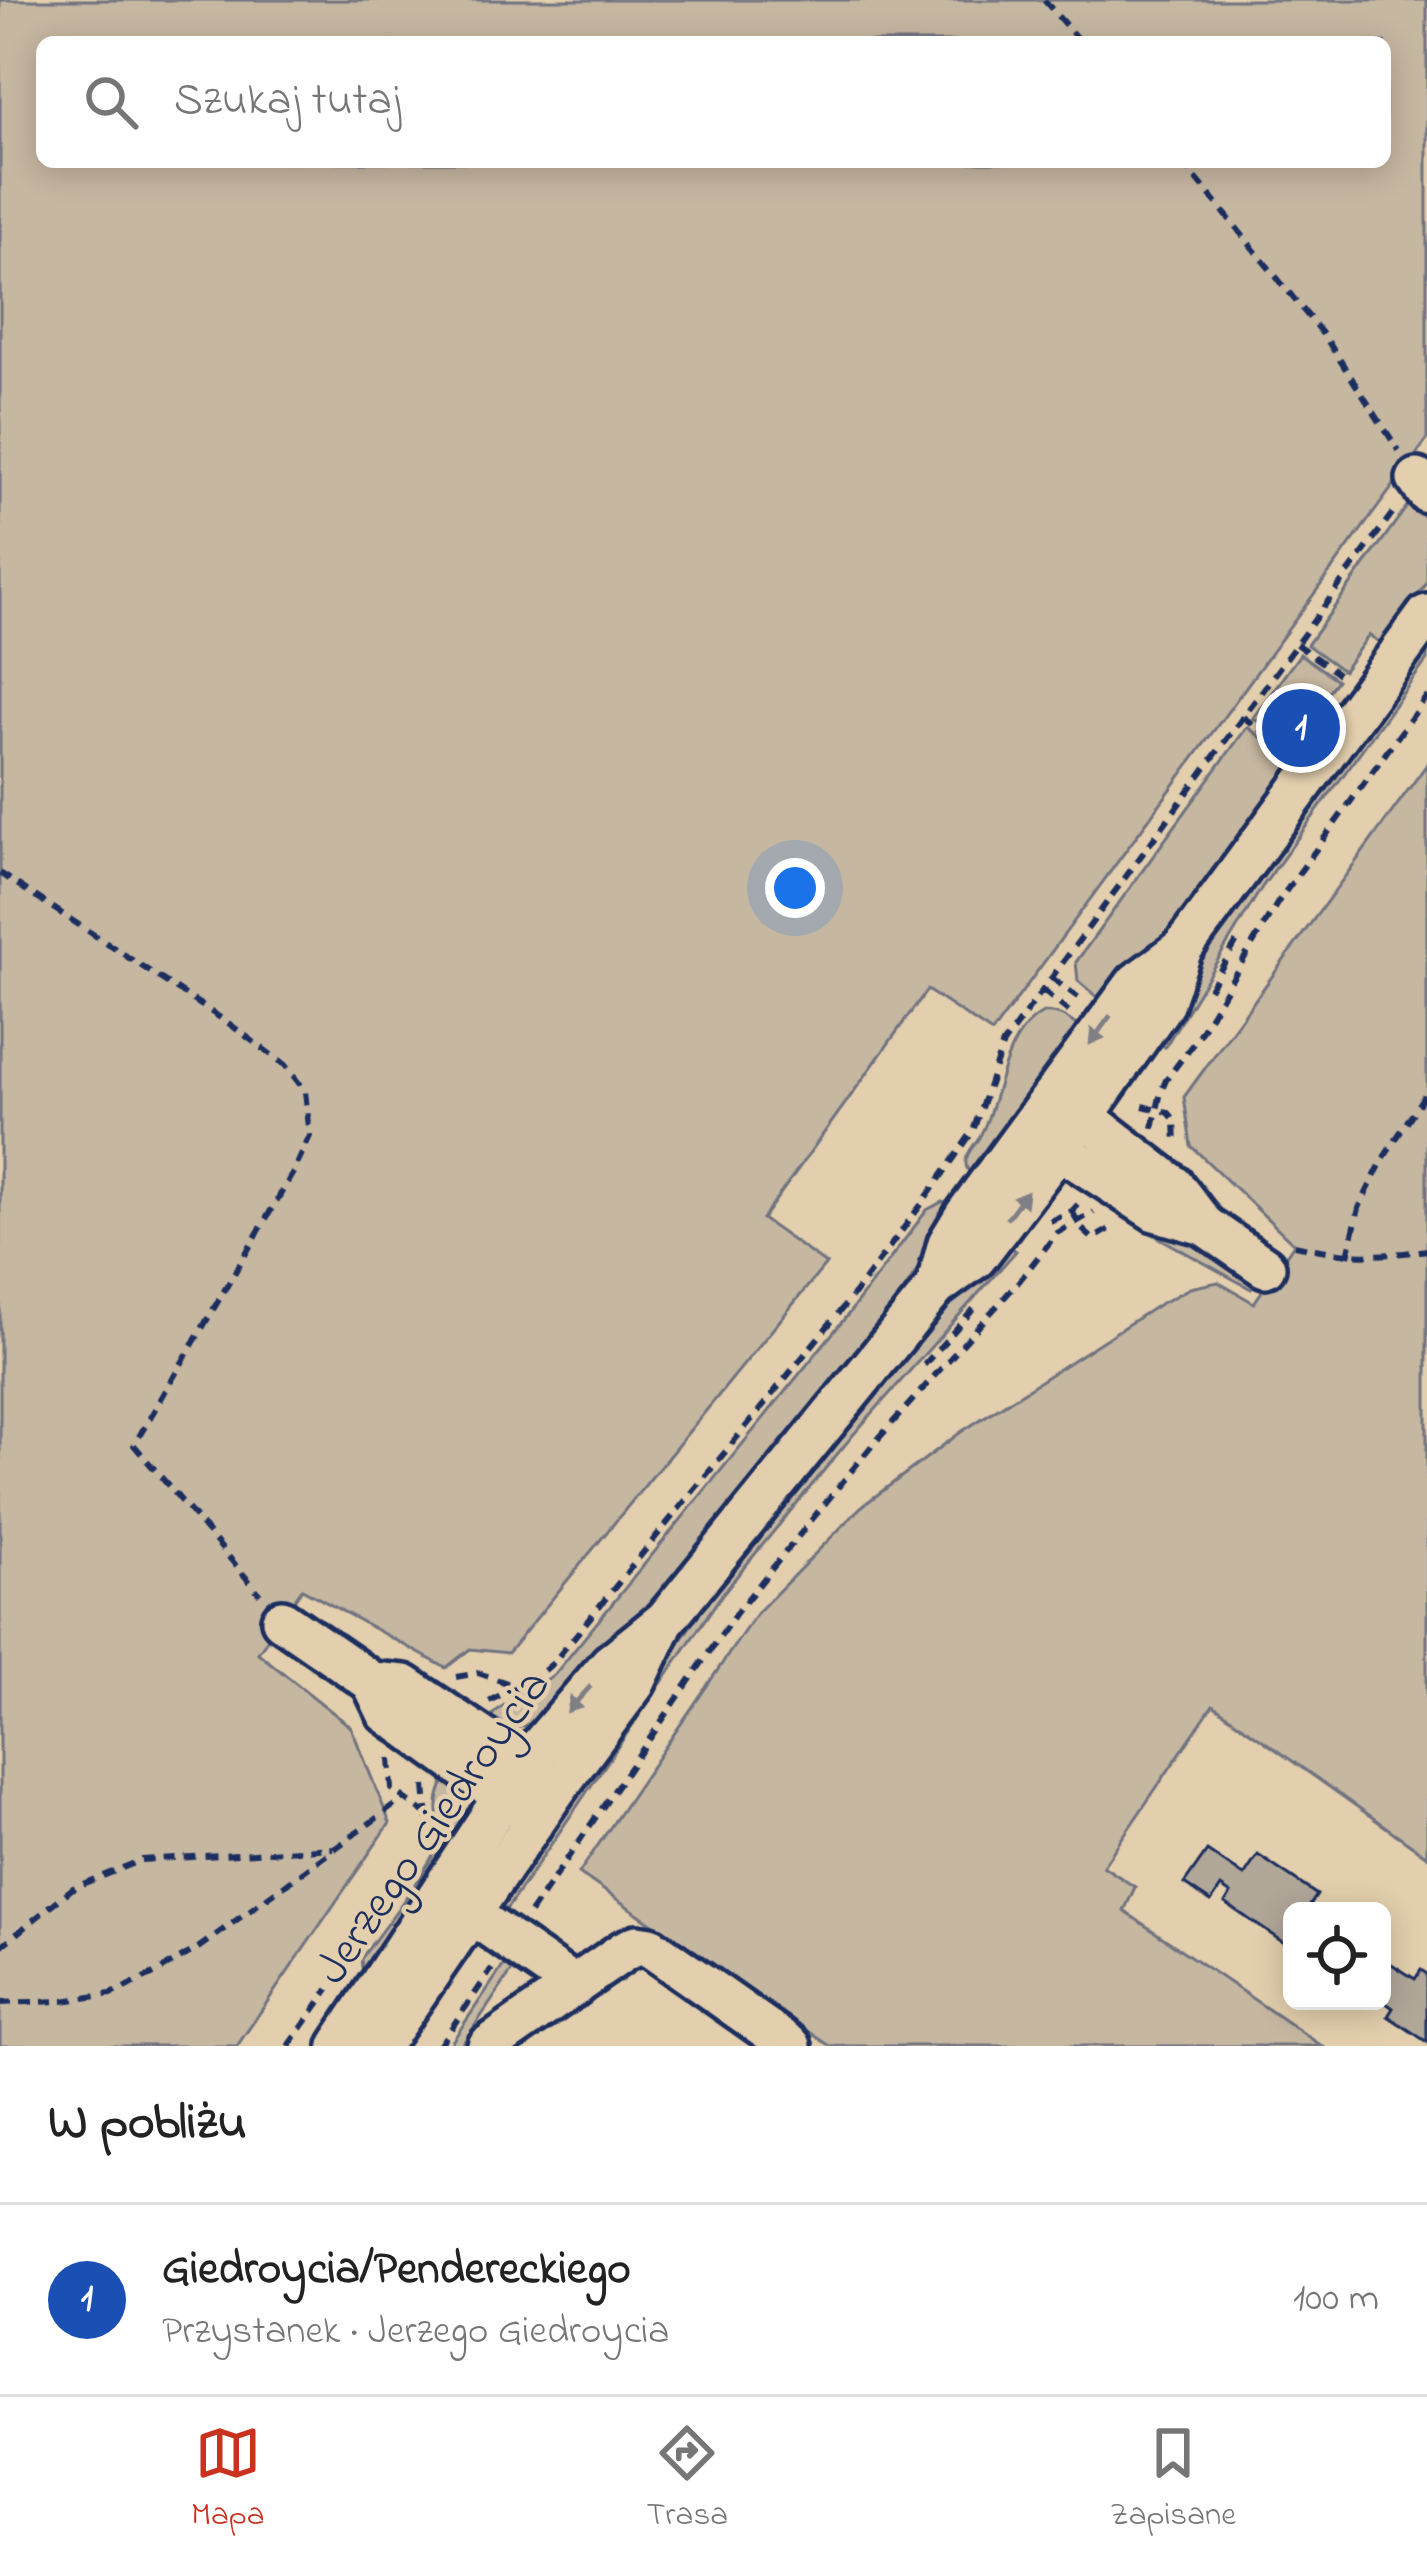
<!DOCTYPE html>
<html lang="pl">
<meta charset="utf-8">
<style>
body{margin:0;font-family:"Indie Flower",sans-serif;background:#f6f6f6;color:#222}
.controls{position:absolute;right:36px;bottom:36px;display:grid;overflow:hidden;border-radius:18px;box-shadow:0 6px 30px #0003}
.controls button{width:108px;height:108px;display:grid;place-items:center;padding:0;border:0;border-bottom:3px solid #e0e0e0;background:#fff;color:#222;font:60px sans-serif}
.you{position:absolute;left:795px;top:888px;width:42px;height:42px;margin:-30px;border:9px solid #fff;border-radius:50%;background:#1a73e8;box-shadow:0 0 0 18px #1a73e833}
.badge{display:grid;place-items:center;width:78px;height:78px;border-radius:50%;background:#c8321e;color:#fff;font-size:39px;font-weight:700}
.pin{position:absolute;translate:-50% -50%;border:6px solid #fff;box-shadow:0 3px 12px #0006}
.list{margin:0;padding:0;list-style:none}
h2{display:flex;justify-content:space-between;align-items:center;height:156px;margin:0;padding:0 48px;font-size:51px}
h2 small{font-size:39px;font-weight:400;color:#767676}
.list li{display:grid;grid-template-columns:78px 1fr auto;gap:36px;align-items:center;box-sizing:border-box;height:192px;padding:0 48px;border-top:3px solid #e0e0e0}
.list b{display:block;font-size:45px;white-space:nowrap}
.list p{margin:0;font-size:39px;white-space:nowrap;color:#767676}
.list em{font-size:39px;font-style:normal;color:#767676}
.icon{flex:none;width:66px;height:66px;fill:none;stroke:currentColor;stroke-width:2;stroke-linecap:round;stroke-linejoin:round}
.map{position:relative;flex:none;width:1427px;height:2046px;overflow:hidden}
.search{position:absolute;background:#fff;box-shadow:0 6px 30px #0003;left:36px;right:36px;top:36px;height:132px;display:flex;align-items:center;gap:30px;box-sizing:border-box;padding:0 42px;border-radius:18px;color:#767676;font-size:45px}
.sheet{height:348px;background:#fff}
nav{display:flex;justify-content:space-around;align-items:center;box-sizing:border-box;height:168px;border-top:3px solid #e0e0e0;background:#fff;font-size:33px;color:#767676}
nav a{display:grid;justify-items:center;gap:6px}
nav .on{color:#c8321e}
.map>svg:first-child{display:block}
.green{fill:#c6b7a1;stroke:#707380;stroke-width:3;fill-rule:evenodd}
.building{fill:#b1a799;stroke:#1b2f5e;stroke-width:3}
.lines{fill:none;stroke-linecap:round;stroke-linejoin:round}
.minor-casing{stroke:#1b2f5e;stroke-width:48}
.path{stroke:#1b2f5e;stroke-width:6;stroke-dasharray:12 9;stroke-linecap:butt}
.minor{stroke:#e3cfad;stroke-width:39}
.oneway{fill:#7f7f86}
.labels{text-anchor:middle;stroke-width:9;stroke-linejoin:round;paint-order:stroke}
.street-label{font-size:48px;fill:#1b2f5e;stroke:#e3cfad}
</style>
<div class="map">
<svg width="1427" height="2046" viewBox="0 0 1427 2046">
<rect width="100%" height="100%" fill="#e3cfad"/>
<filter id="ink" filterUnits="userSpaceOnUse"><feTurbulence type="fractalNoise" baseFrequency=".00833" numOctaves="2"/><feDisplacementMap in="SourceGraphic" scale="24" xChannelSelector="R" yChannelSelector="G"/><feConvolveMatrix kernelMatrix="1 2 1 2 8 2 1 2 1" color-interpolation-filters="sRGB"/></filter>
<g filter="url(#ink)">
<g class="green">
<path d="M0,0H1427V440L992,1033L927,990L762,1219L826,1264L508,1653L470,1649L446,1668L302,1589L258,1653L351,1727L390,1823L237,2046H0ZM42,42H1385V162H42Z"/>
<path d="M1413,498L1427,517V583L1382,644L1369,635L1343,671L1307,645Z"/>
<path d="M1427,643V660L1262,887L1165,1047L1153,1038L1234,907Z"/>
<path d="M1300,654L1337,680L1314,711L1309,708L1285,741L1253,718Z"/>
<path d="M1247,727L1283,753L1280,758L1292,768L1191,905L1105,1004L1078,981L1076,962Z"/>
<path d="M1427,764V1856L1213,1705L1103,1866L1135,1887L1124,1911L1322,2046H830L579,1873L756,1614L861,1507L961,1432L1158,1305L1190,1288L1218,1282L1254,1303L1294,1244L1191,1146L1184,1097Z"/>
<path d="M1043,1013C1061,1011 1071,1021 1085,1032L973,1178C969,1171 965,1168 966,1160C968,1150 977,1143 981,1134C1001,1096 1001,1036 1043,1013Z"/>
<path d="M942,1202L957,1207L879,1330L687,1566L540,1720L515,1729L485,1723C504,1699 531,1691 555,1674L850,1312L927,1210Z"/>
<path d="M1145,1219L1255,1280L1251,1289L1131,1222Z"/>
<path d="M1004,1242L1016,1251L853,1435L723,1593L504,1913L500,1901L721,1582L890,1373Z"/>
<path d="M450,1773L461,1789L466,1818L371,1975L362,1967L361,1959C384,1926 415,1889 433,1855C449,1824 425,1807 450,1773Z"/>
<path d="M508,1959L516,1965L461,2046H449Z"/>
</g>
<g class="building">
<path d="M1207,1851L1244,1876L1258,1855L1317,1895L1306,1911H1292V1931L1284,1943L1225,1903L1231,1894L1221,1887L1211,1902L1184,1884Z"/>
<path d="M1387,1961L1415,1979L1421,1970L1427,1974V2042L1388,2016L1393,2008L1382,2000V1969Z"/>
</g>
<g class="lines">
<defs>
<g id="minor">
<path d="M1417,479L1427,493"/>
<path d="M1065,1102L1173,1185L1204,1225"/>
<path d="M1039,1136L1155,1211L1204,1225L1265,1267"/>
<path d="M936,1287L948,1243L965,1215L1136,983L1182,949"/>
<path d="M282,1620L372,1682L404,1685L543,1778"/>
<path d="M372,1682L387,1713L522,1810"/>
<path d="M451,1900L575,1986"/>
<path d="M339,2046L524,1765L610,1664L665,1620L936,1287L976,1258L1084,1116L1163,1004L1182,949L1427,615"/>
<path d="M380,2046L557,1788L635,1683L661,1628"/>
<path d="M488,2046L624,1951L637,1945L650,1947L791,2046"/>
</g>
</defs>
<use href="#minor" class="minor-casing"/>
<g class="path">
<path d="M1044,0L1080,42"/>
<path d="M1183,162L1325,337L1399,451"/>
<path d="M1296,644L1338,674"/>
<path d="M1243,717L1284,747"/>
<path d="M0,873L231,1025L285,1065L305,1091L310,1136L294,1171L134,1445L260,1594"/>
<path d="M1052,978L1083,1001"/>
<path d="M1209,989L1239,938"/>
<path d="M1043,991L1073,1015"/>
<path d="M1143,1106L1168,1112L1175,1120L1176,1145"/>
<path d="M1153,1128L1161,1092L1166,1080L1195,1041L1278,902L1427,696"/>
<path d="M1072,1211L1082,1229L1093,1239L1115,1226"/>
<path d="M1050,1221L1072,1211L1079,1203"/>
<path d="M1294,1245C1347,1256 1374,1258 1427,1250"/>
<path d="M1348,1256L1359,1208L1383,1159L1427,1091"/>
<path d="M924,1365L979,1303"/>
<path d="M456,1677L478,1673L516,1686"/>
<path d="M489,1701L538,1676L553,1663L854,1294L924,1201L973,1131L1003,1044L1397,507"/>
<path d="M390,1758L392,1789L424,1812"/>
<path d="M425,1786L429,1831L427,1844"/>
<path d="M530,1913L736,1613L870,1448L1020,1280L1057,1233L1094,1212"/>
<path d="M0,1947L73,1888L142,1860L333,1848"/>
<path d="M0,2003L63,2001L111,1994L152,1975L198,1948L403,1799"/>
<path d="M289,2046L329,1989"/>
<path d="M439,2046L492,1969"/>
</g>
<use href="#minor" class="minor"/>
</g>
<defs><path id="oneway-solid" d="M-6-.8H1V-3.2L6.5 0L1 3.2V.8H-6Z" transform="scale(3)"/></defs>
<g class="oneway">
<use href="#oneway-solid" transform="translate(1100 1030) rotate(126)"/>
<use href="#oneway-solid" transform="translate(1017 1205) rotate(-53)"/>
<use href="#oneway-solid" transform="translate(579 1699) rotate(132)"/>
</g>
</g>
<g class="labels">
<g class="street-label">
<text transform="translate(430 1825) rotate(-55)" y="17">Jerzego Giedroycia</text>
</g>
</g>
</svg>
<div class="controls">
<button><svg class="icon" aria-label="locate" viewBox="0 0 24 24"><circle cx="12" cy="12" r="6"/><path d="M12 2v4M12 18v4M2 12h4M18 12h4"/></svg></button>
</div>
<div class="you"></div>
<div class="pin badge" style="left:1301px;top:728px;background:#1a4fb4">1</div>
<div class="search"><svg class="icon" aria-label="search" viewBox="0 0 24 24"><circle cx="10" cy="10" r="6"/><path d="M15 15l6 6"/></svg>Szukaj tutaj</div>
</div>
<section class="sheet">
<h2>W pobliżu<small></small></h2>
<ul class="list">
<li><span class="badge" style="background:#1a4fb4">1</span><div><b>Giedroycia/Pendereckiego</b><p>Przystanek · Jerzego Giedroycia</p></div><em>100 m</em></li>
</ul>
</section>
<nav>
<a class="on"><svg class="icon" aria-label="map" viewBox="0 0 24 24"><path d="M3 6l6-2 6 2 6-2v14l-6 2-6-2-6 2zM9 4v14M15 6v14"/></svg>Mapa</a>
<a><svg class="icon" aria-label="directions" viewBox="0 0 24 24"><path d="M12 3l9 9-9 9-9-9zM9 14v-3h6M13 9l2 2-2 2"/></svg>Trasa</a>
<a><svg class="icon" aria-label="saved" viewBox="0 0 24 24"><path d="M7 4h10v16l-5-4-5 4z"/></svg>Zapisane</a>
</nav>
